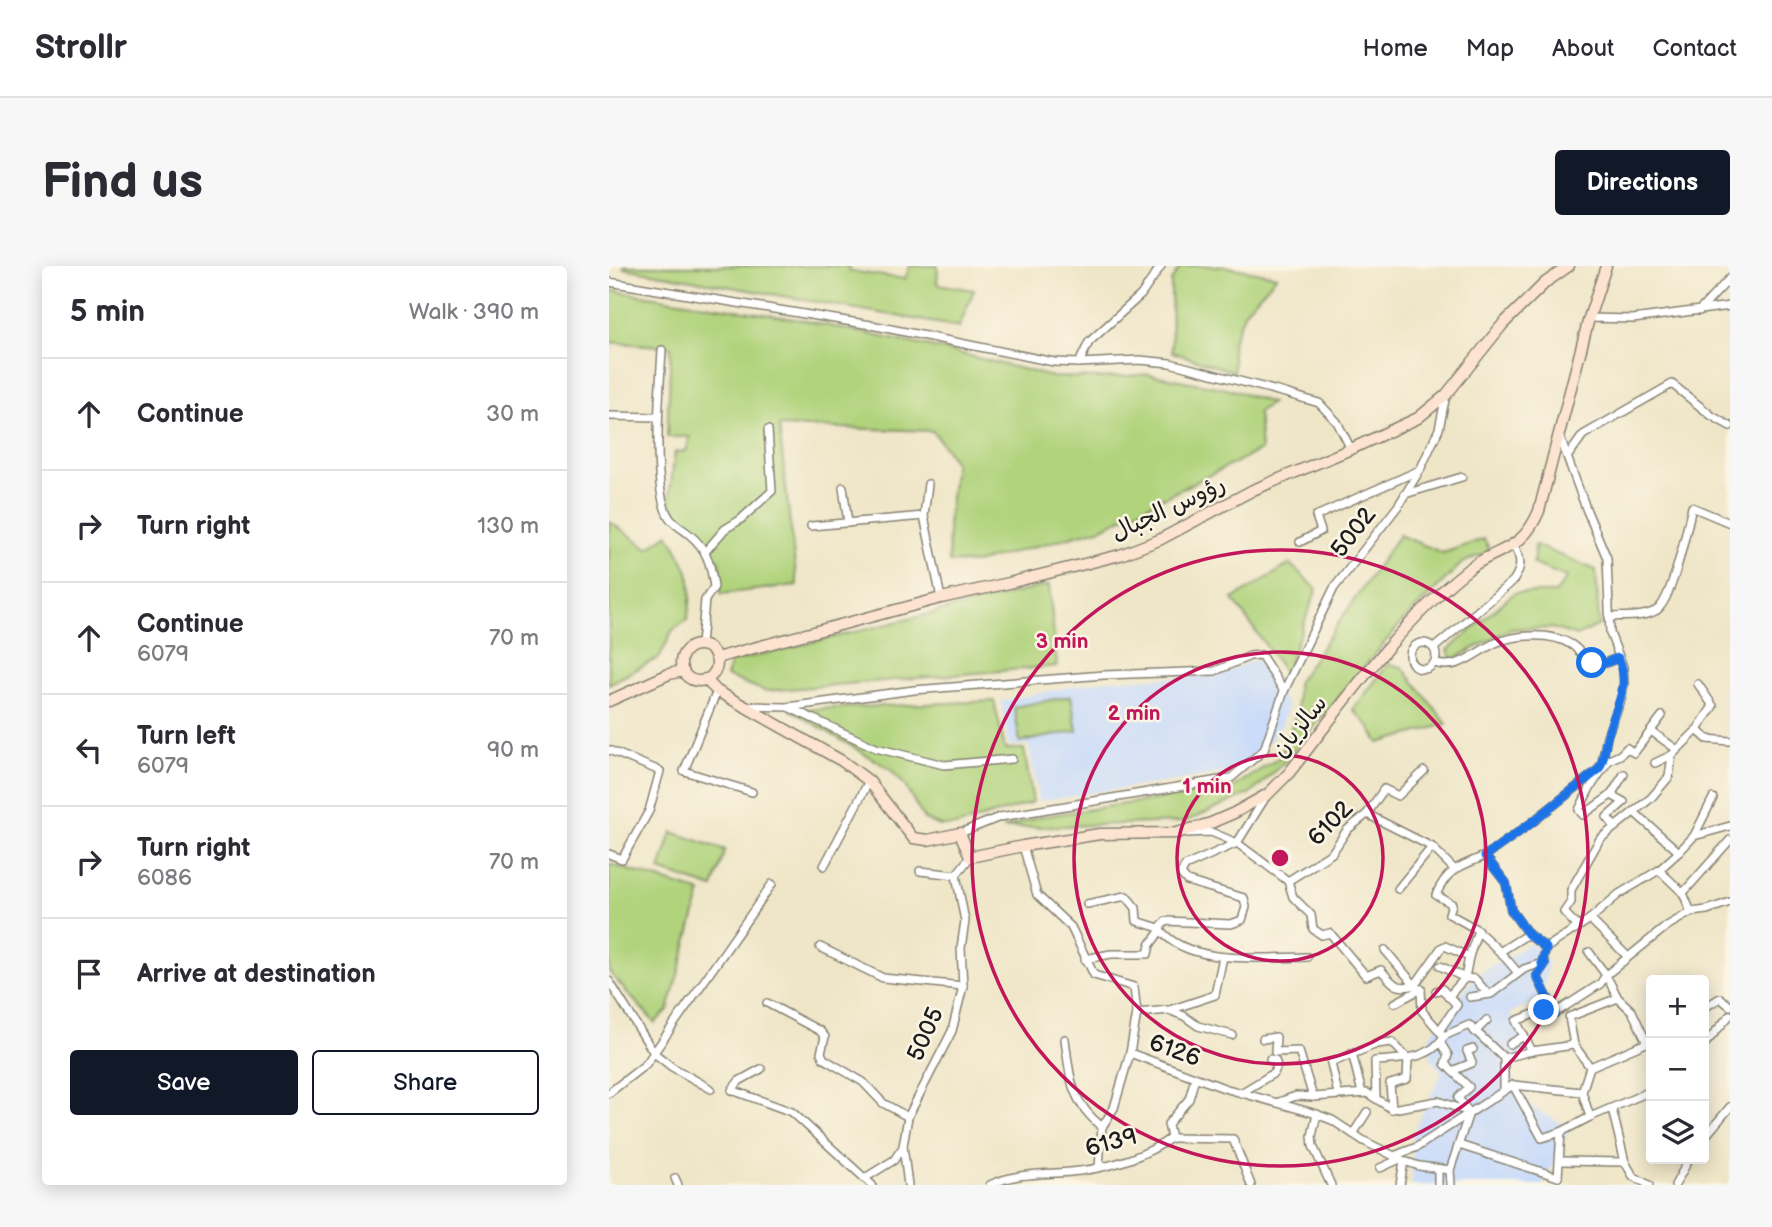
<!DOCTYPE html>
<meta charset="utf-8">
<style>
body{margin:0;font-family:"Balsamiq Sans","Playpen Sans Arabic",sans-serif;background:#f7f7f7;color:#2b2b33}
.controls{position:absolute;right:21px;bottom:21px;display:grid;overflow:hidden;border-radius:7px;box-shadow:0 4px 18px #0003}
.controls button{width:63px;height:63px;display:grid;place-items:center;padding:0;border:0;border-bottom:2px solid #e1e1e2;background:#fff;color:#2b2b33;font:35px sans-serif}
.stop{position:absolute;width:21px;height:21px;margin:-16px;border:5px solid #1a73e8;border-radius:50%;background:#fff}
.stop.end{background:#1a73e8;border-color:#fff;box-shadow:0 2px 7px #0008}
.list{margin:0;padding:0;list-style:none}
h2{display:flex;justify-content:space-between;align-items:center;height:91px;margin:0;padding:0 28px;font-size:30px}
h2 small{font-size:23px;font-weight:400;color:#7c7c81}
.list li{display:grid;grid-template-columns:46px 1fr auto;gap:21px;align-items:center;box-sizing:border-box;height:112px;padding:0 28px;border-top:2px solid #e1e1e2}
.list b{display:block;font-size:26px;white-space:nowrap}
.list p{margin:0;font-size:23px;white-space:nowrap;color:#7c7c81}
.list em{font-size:23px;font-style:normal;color:#7c7c81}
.actions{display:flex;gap:14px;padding:21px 28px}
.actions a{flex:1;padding:16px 0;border:2px solid #111827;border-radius:7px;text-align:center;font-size:24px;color:#111827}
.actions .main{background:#111827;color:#fff}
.icon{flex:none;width:38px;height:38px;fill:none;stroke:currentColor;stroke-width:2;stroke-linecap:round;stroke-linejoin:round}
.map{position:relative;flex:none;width:1121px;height:919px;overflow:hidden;border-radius:7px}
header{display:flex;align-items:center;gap:42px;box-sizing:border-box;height:98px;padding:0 35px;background:#fff;border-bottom:2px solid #e1e1e2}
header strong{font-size:33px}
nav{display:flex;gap:38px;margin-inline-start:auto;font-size:24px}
.intro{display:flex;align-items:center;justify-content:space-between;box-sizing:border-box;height:168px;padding:0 42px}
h1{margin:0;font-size:49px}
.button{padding:18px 32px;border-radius:7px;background:#111827;color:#fff;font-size:24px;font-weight:700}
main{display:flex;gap:42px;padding:0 42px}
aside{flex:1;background:#fff;border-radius:7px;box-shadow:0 4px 18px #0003}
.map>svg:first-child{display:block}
.built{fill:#cadcf9}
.green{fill:#b0d37c;stroke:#66784c;stroke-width:2}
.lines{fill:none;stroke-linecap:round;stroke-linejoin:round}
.street-casing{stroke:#868172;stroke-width:10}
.secondary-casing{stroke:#868172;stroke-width:13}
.street{stroke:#fff;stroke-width:7}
.secondary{stroke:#fde4d1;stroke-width:10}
.route{stroke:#1a73e8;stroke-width:9}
.ring{fill:none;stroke:#c2185b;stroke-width:3.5}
.labels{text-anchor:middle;stroke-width:5;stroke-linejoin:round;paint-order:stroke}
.street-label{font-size:24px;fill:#1c1c1c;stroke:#fcf5e5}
.centre{fill:#c2185b;stroke:#fcf5e5;stroke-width:3.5}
.ring-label{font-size:21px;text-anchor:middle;font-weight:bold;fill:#c2185b;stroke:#fcf5e5;stroke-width:5;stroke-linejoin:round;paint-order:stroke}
</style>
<header>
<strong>Strollr</strong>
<nav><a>Home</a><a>Map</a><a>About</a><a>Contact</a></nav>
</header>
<div class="intro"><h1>Find us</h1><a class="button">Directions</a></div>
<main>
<aside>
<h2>5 min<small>Walk · 390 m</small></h2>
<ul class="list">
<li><svg class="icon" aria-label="ahead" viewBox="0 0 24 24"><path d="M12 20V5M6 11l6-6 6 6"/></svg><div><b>Continue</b></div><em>30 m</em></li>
<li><svg class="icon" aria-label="right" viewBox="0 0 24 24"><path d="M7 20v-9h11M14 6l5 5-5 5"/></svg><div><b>Turn right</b></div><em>130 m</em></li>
<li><svg class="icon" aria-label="ahead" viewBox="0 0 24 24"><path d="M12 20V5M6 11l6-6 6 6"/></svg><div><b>Continue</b><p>6079</p></div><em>70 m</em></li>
<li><svg class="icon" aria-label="left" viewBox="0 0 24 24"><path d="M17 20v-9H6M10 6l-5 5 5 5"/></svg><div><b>Turn left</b><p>6079</p></div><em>90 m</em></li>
<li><svg class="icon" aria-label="right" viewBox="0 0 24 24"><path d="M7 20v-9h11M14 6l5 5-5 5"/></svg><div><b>Turn right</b><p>6086</p></div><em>70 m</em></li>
<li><svg class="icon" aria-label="arrive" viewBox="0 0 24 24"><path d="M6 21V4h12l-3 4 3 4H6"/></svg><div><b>Arrive at destination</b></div></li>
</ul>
<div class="actions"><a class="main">Save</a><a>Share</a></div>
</aside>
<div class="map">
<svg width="1121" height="919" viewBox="0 0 1121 919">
<rect width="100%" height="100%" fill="#fcf5e5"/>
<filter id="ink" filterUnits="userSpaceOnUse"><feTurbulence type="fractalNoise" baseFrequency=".0143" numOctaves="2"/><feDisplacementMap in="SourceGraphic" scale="14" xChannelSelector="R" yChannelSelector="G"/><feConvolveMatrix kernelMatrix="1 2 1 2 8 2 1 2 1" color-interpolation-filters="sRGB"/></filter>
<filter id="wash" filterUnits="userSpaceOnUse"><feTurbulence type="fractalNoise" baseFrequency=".00686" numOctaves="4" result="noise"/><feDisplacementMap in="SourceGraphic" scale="28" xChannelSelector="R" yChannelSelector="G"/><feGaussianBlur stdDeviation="1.57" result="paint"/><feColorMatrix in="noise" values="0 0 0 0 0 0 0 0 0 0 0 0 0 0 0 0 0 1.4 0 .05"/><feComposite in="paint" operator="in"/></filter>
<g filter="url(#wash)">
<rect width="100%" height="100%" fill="#efe6c8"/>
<g class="built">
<path d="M642,395H650L679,440L673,458L661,474L640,494L616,507L430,535L420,479L400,480L392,435L496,414L607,410Z"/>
<path d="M922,677L939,696L934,732L901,747L922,790L898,803L923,841L960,862L934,919H803V869L833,806L822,793L820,771L867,709Z"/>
</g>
<g class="green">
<path d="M15,0H241L240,5L296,13L301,0H329L328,18L365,24L350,61L14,2Z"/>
<path d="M572,0H614L668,10L636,45L623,77L625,106L563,86L562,15Z"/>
<path d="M0,24L193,54L345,86L444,111L493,112L539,108L623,124L662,137L649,146L652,184L493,262L366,297L340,296L339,259L346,196L324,165L170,160L188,319L112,328L111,297L90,267L59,242L66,186L77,185L81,171H58L62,81L0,76Z"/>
<path d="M0,255L39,282L59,268C80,301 87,315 78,354L63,365L51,391L0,418Z"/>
<path d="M790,269L834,287L875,273L881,285L853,297L793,356L678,493L644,526L575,556L394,562L429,551L623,522L671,491L688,446V417Z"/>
<path d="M926,279L987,304L990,359L968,370L943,362L902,363L843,394L839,384L905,327H947L958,311L924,298Z"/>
<path d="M681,298L708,323L676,407L624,333Z"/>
<path d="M440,319L448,400L156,425L117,410L122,396Z"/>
<path d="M779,398L793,401L838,458L770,477L759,459L744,444Z"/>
<path d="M462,430L468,465L411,476L405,441Z"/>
<path d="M385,435L396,483H415L424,536L347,560H331L315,553L295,518L281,503L182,444Z"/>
<path d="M63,566L116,584L104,622L51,604Z"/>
<path d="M0,598L92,626L59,744L46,757L0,706Z"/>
</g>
</g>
<g filter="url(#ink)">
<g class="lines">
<defs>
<g id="street">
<path d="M0,16L262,59L445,96L470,97L531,94L561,97L676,127L710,137L728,156L742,183"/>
<path d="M1090,45L1121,12"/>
<path d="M980,52L1024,53L1121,40"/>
<path d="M53,84C51,120 42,224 60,251C64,258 74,263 81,269C98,283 102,299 105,321L96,334L92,379"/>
<path d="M470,97L480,76L532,29L552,0"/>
<path d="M0,150L49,151"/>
<path d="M959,190L974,169L1063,118L1103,150L1121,160"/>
<path d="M319,218L315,250L332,332"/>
<path d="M234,221L239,257"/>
<path d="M796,228L853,211"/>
<path d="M202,260L315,250"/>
<path d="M691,276L712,265L707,250L811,204"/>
<path d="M96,286L116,263L131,254L163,225L159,164"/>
<path d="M1000,351C1015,350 1035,352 1048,344C1064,332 1078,262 1083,241L1121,257"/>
<circle cx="814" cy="390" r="13"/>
<path d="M825,382L904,315C913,302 913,293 905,280"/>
<path d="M825,397C849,405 864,388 884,378C906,368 943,366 963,379C971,384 975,393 983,398L996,397L1009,392"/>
<path d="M108,425L75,505L143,526"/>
<path d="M675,425L725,322L789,240L811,204L830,163L837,129"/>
<path d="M138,440L178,441L305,424L495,409L606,405L641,390L652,389L675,425L655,484L622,512L391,551L351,567"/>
<path d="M179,441L267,482L335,499L403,493"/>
<path d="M1088,464L1104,440L1089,418"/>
<path d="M1042,465L1067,483"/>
<path d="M0,484L51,505L40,545L13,593L0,588"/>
<path d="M994,491L1000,494L981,522L970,544L974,549L1002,529L1015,508"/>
<path d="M1000,494L1011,489L1018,482L1025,487L1053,450"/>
<path d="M1046,497L1063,489L1088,464L1098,473L1121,475"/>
<path d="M658,529L628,577L576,600L572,608L578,615L635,632L637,641L633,654L622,658L557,655L550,662C578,701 656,691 698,691"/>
<path d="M1002,529L1015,536L998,551L1006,561"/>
<path d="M1025,546L1070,586"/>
<path d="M758,548L823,581L845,603"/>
<path d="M579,567L602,566L628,577L679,615"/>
<path d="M1085,570L1121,560"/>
<path d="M414,580L428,629L462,661L485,709L525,721L528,747L521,787L505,842L493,861L490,901"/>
<path d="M215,600L260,515"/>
<path d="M1050,604L1074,627L1082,646"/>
<path d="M311,605L347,609"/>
<path d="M679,615L684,631L702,649L704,663L713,669L721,667L757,710L772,704C784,718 787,724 806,719L832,682L836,680L860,691"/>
<path d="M679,615L723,587L738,564L758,548L775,523L789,530L815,505"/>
<path d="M789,623L823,581"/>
<path d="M1074,627L1121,574"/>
<path d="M478,638L517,630L527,642L528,655L550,662"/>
<path d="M981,653L1019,691"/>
<path d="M969,661L955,646L962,636V624L991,573L1042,532L1060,511L1063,489"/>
<path d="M873,669C887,681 898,693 909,707"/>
<path d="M211,681L274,712L354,720"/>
<path d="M937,682L919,668L902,644L897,617L876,590L921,558L989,504L993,497L998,470L1012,434L1015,418L1014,401L1001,367L998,292L978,245L950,169"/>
<path d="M937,682L981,653L1010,628L1050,604L1070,586L1085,570L1104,532"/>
<path d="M776,684L808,722"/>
<path d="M892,685L919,668"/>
<path d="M980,686L997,709L1009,732L1023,745L1038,777"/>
<path d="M476,693L502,688H539L541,679L551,665"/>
<path d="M831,700L856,712L866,713L879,728"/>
<path d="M0,715L45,787L63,801L102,823"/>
<path d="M812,723L813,745L833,768"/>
<path d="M827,725L833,723L848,739L830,765"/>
<path d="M839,731L856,712L860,691L869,664L840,648L843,638L827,629C838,603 851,600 876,590"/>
<path d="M861,731L882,728L915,703L933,697"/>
<path d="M158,737L211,765L216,771L212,787L215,793L254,816L274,837L299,851"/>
<path d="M786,737L812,723"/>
<path d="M1095,742L1111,732L1121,740"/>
<path d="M561,744L606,729L614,691"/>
<path d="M528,747L560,744L575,750L589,760L623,769"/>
<path d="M946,747L991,718L997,709L1058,660L1082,646L1098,644L1121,636"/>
<path d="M866,766L878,754"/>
<path d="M835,770L860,759L895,792"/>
<path d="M456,773C461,812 461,835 493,861"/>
<path d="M654,773L667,771L666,786L690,785L704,831"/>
<path d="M831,776L839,789L836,798L860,821L849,832L860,846"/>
<path d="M901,778L915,770"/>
<path d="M1095,779L1121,749"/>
<path d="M923,785L907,755L935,744L946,747L928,710L936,698L933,697L937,682"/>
<path d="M521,787L615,822L704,847L723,854L755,875L795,895L810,900L841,904"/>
<path d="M743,787L753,827"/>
<path d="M895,792L923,785L965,779"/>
<path d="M895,792V824"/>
<path d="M981,801L965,779L960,751L1009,732"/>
<path d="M981,801L1042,775"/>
<path d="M981,801L973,826L981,851"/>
<path d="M152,803L130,815L123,824L183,846L263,919"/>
<path d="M843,805L863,797L858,785L864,783"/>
<path d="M904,819L933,872L952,866L981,851L1042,825"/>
<path d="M0,827L37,798L163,618"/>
<path d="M632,827L665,807L668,800L666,794L661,793"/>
<path d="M729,828L722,797L768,778L783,776L799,793"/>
<path d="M767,831L766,795C791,793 822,794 835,770"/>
<path d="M670,836L687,830L704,831L758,827L783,843L829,835L860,846"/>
<path d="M783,843L781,818L798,813L799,793"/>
<path d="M1003,843L1016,896L1024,910L1040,919"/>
<path d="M708,848L703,870L704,880L722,919"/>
<path d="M744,868L758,846"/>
<path d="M562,872L624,873L642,919"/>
<path d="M562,872L559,858L580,833L586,812"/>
<path d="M1095,872L1121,841"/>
<path d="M850,879L949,911"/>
<path d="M785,890L808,881L904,819L973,826"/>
<path d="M951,895L1016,896"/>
<path d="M771,902L791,893"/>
<path d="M829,903V919"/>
<path d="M949,911L952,866"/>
<path d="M66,912L69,919"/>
<path d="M256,912L285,894L294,881"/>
<path d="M299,919L294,880L299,851L343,765L354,720L352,682L356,655L347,609L361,591"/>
<path d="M381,919C409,905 440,909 471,905C502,901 537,890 562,872"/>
<path d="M791,919L795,895"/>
<path d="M842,919L841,904L860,847"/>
<path d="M1066,919L1080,893"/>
</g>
<g id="secondary">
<circle cx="90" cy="397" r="18"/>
<path d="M107,392L332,332L400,317L511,289L550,274L644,224L742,183L809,152L837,129L894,58L937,16L960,0"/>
<path d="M96,413L108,425L233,495L260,515L304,572L319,574L351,567L361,591L414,580L491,568L568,567L602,557L625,547L659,528L680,507C735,437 787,361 857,305C888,280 912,288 930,245L980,52L997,0"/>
<path d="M0,435L60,408L74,405"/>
</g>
</defs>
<use href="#street" class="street-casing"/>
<use href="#secondary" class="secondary-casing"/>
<use href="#street" class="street"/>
<use href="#secondary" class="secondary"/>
</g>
</g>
<g class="lines" filter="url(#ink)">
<path class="route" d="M935,744L946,747L928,710L936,698L933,697L937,682L919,668L902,644L897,617L876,590L921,558L989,504C996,494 995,483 998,472C1004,445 1024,420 1009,392L996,397H983"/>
</g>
<g class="ring">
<circle cx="671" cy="592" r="103"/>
<circle cx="671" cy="592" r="206"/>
<circle cx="671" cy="592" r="308"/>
</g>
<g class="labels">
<g class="street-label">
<text transform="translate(559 242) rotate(-25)" y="8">رؤوس الجبال</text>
<text transform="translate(744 266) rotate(-52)" y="8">5002</text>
<text transform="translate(690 460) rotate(-51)" y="8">سالزيان</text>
<text transform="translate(721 557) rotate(-46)" y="8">6102</text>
<text transform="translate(316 768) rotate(-66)" y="8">5005</text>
<text transform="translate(566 784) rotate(20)" y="8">6126</text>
<text transform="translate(502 876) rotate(-15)" y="8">6139</text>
</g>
</g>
<circle cx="671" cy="592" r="10" class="centre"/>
<g class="ring-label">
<text x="453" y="382">3 min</text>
<text x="525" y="454">2 min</text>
<text x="598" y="527">1 min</text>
</g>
</svg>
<div class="controls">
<button>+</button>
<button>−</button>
<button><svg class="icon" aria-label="layers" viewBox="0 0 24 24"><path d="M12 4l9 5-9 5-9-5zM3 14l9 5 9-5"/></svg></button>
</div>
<div class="stop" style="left:983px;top:397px"></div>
<div class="stop end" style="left:935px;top:744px"></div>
</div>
</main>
